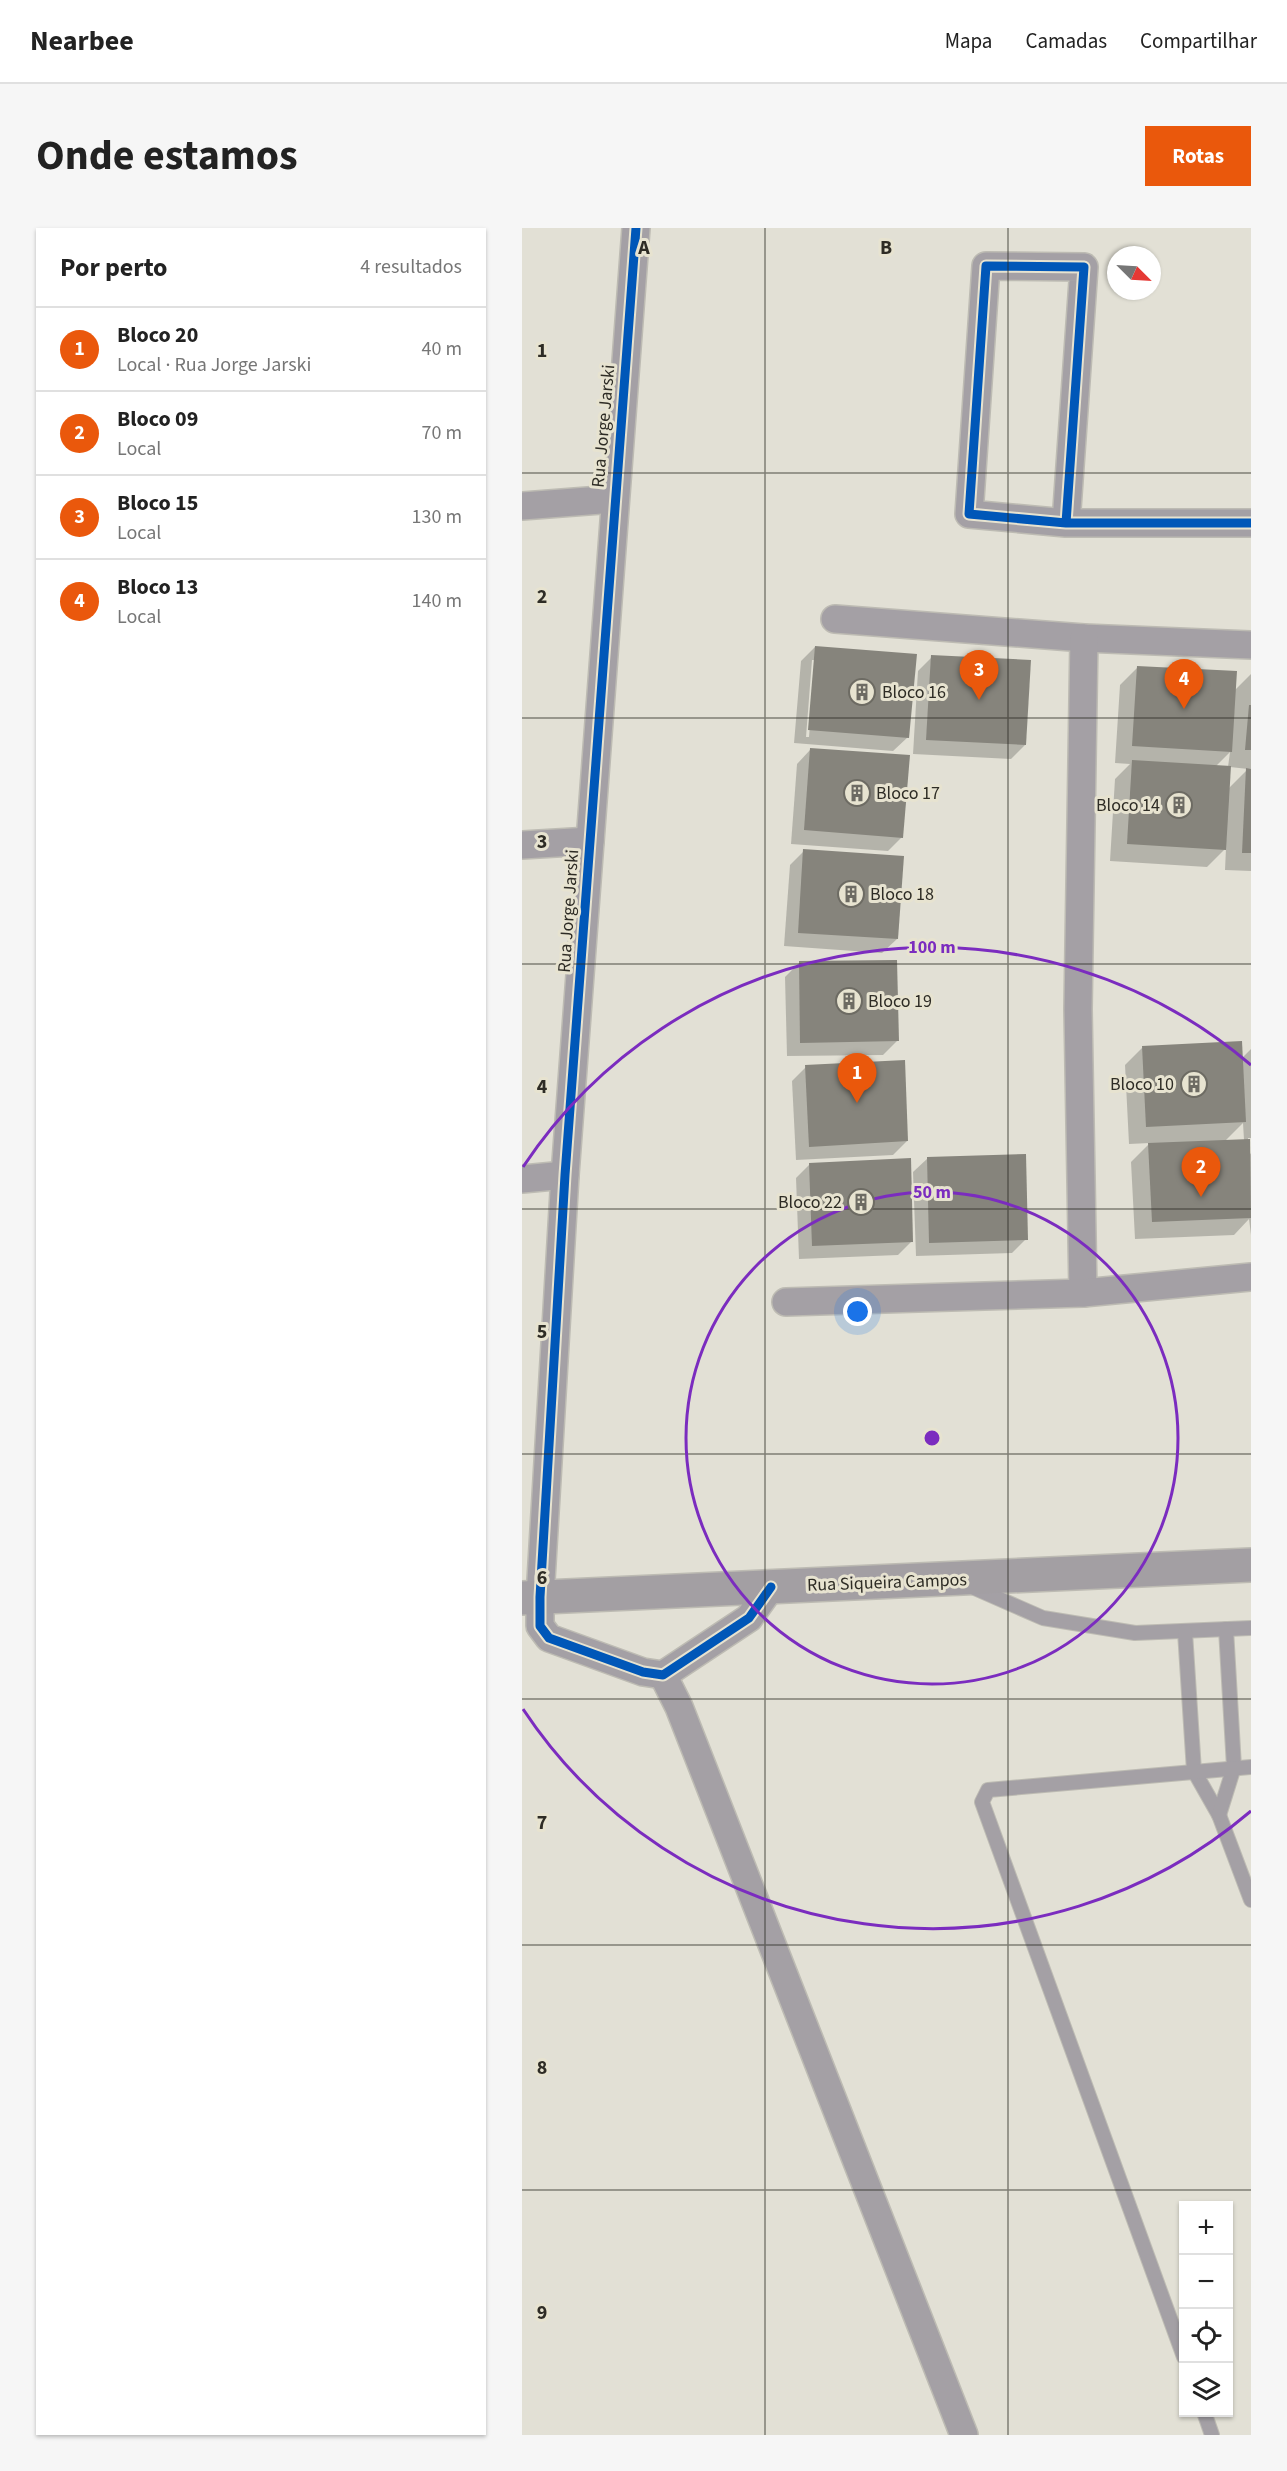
<!DOCTYPE html>
<html lang="pt">
<meta charset="utf-8">
<style>
body{margin:0;font-family:"Source Sans 3",sans-serif;background:#f6f6f6;color:#222}
.controls{position:absolute;right:18px;bottom:18px;display:grid;overflow:hidden;border-radius:0px;box-shadow:0 2px 4px #0004}
.controls button{width:54px;height:54px;display:grid;place-items:center;padding:0;border:0;border-bottom:2px solid #e0e0e0;background:#fff;color:#222;font:30px sans-serif}
.compass{position:absolute;left:585px;top:18px;width:54px;height:54px;border-radius:50%;background:#fff;box-shadow:0 2px 4px #0004;rotate:114deg}
.you{position:absolute;left:336px;top:1084px;width:21px;height:21px;margin:-15px;border:4px solid #fff;border-radius:50%;background:#1a73e8;box-shadow:0 0 0 9px #1a73e833}
.badge{display:grid;place-items:center;width:39px;height:39px;border-radius:50%;background:#ea580c;color:#fff;font-size:20px;font-weight:700}
.pin{position:absolute;translate:-50% -50px;filter:drop-shadow(0 2px 3px #0008)}
.pin::after{content:'';position:absolute;top:32px;width:21px;height:18px;background:inherit;clip-path:polygon(0 0,100% 0,50% 100%)}
.list{margin:0;padding:0;list-style:none}
h2{display:flex;justify-content:space-between;align-items:center;height:78px;margin:0;padding:0 24px;font-size:26px}
h2 small{font-size:20px;font-weight:400;color:#767676}
.list li{display:grid;grid-template-columns:39px 1fr auto;gap:18px;align-items:center;box-sizing:border-box;height:84px;padding:0 24px;border-top:2px solid #e0e0e0}
.list b{display:block;font-size:22px;white-space:nowrap}
.list p{margin:0;font-size:20px;white-space:nowrap;color:#767676}
.list em{font-size:20px;font-style:normal;color:#767676}
.icon{flex:none;width:33px;height:33px;fill:none;stroke:currentColor;stroke-width:2;stroke-linecap:round;stroke-linejoin:round}
.map{position:relative;flex:none;width:729px;height:2207px;overflow:hidden;border-radius:0px}
header{display:flex;align-items:center;gap:36px;box-sizing:border-box;height:84px;padding:0 30px;background:#fff;border-bottom:2px solid #e0e0e0}
header strong{font-size:28px}
nav{display:flex;gap:33px;margin-inline-start:auto;font-size:21px}
.intro{display:flex;align-items:center;justify-content:space-between;box-sizing:border-box;height:144px;padding:0 36px}
h1{margin:0;font-size:42px}
.button{padding:15px 27px;border-radius:0px;background:#ea580c;color:#fff;font-size:21px;font-weight:700}
main{display:flex;gap:36px;padding:0 36px}
aside{flex:1;background:#fff;border-radius:0px;box-shadow:0 2px 4px #0004}
.map>svg:first-child{display:block}
.shadow{fill:#0003;fill-rule:evenodd}
.building{fill:#86847c}
.lines{fill:none;stroke-linecap:round;stroke-linejoin:round}
.service-casing{stroke:#bdbbb3;stroke-width:16}
.minor-casing{stroke:#bdbbb3;stroke-width:30}
.secondary-casing{stroke:#bdbbb3;stroke-width:36}
.service{stroke:#a4a0a5;stroke-width:14}
.minor{stroke:#a4a0a5;stroke-width:27}
.secondary{stroke:#a39fa3;stroke-width:33}
.cycleway-casing{stroke:#e7e3d0;stroke-width:13}
.cycleway{stroke:#0057b8;stroke-width:9}
.grid{fill:none;stroke:#2e2c25;stroke-width:1.5;stroke-opacity:0.55}
.ring{fill:none;stroke:#7b2cbf;stroke-width:3}
.labels{text-anchor:middle;stroke-width:6;stroke-linejoin:round;paint-order:stroke}
.street-label{font-size:18px;fill:#2e2c25;stroke:#e7e3d0}
.poi-label{font-size:18px;fill:#2e2c25;stroke:#e7e3d0;text-anchor:start}
.grid-label{font-size:20px;text-anchor:middle;font-weight:bold;fill:#2e2c25;stroke:#e7e3d0;stroke-width:6;stroke-linejoin:round;paint-order:stroke}
.centre{fill:#7b2cbf;stroke:#e7e3d0;stroke-width:3}
.ring-label{font-size:18px;text-anchor:middle;font-weight:bold;fill:#7b2cbf;stroke:#e7e3d0;stroke-width:6;stroke-linejoin:round;paint-order:stroke}
</style>
<header>
<strong>Nearbee</strong>
<nav><a>Mapa</a><a>Camadas</a><a>Compartilhar</a></nav>
</header>
<div class="intro"><h1>Onde estamos</h1><a class="button">Rotas</a></div>
<main>
<aside>
<h2>Por perto<small>4 resultados</small></h2>
<ul class="list">
<li><span class="badge">1</span><div><b>Bloco 20</b><p>Local · Rua Jorge Jarski</p></div><em>40 m</em></li>
<li><span class="badge">2</span><div><b>Bloco 09</b><p>Local</p></div><em>70 m</em></li>
<li><span class="badge">3</span><div><b>Bloco 15</b><p>Local</p></div><em>130 m</em></li>
<li><span class="badge">4</span><div><b>Bloco 13</b><p>Local</p></div><em>140 m</em></li>
</ul>
</aside>
<div class="map">
<svg width="729" height="2207" viewBox="0 0 729 2207">
<rect width="100%" height="100%" fill="#e2e0d5"/>
<g class="shadow">
<path d="M293,419L386,509L371,523L272,515L279,433ZM290,432H293L287,509H284Z"/>
<path d="M410,429L503,517L489,531L391,526L396,443Z"/>
<path d="M616,439L712,463L729,446V643L703,642L704,620L685,639L588,633L593,551L608,536L593,535L598,457ZM708,524L706,539H693ZM708,539L726,541L707,560Z"/>
<path d="M289,521L380,609L366,623L269,616L275,536Z"/>
<path d="M282,623L375,711L360,725L262,718L268,637Z"/>
<path d="M277,735L375,813L361,827L265,828L263,749Z"/>
<path d="M620,820L719,831L729,821V910H726L727,928L729,925V1007L727,991L712,1007L613,1011L609,934L628,915L607,916L603,837ZM721,895L722,912L703,913Z"/>
<path d="M284,839L385,913L371,927L274,932L270,853Z"/>
<path d="M406,930L504,1011L490,1025L394,1028L391,944Z"/>
<path d="M288,936L390,1013L376,1027L277,1031L274,950Z"/>
</g>
<g class="building">
<path d="M293,418L395,426L387,510L286,502Z"/>
<path d="M409,427L509,432L504,517L404,512Z"/>
<path d="M615,438L715,443L710,524L610,518Z"/>
<path d="M727,477H729V522H723Z"/>
<path d="M288,520L388,527L381,610L282,602Z"/>
<path d="M610,532L709,538L704,622L605,616Z"/>
<path d="M724,540L729,541V625H720Z"/>
<path d="M281,621L382,628L376,711L276,705Z"/>
<path d="M375,732L377,813L278,815L277,733Z"/>
<path d="M720,813L724,894L624,899L620,818Z"/>
<path d="M383,832L386,913L287,919L283,837Z"/>
<path d="M728,911L729,990L630,994L626,915Z"/>
<path d="M504,926L506,1012L407,1015L405,929Z"/>
<path d="M389,930L391,1014L290,1018L287,935Z"/>
</g>
<g class="lines">
<defs>
<g id="service">
<path d="M448,1358L521,1390L613,1405L729,1400"/>
<path d="M663,1404L672,1543L697,1587L729,1672"/>
<path d="M697,1587L712,1539L704,1401"/>
<path d="M662,2129L460,1574L466,1562L729,1539"/>
<path d="M682,2184L690,2207"/>
</g>
<g id="minor">
<path d="M114,0L43,947L18,1369V1398L27,1410L121,1444L141,1447L227,1390L249,1359"/>
<path d="M0,278L92,271"/>
<path d="M544,295L562,39L464,38L447,286L544,295H729"/>
<path d="M313,391L562,410L729,417"/>
<path d="M0,617L68,613"/>
<path d="M0,951L43,947"/>
<path d="M561,1065L556,781L562,410"/>
<path d="M264,1074L561,1065L729,1049"/>
<path d="M141,1447L157,1479L442,2207"/>
</g>
<path id="secondary" d="M0,1370L729,1337"/>
</defs>
<use href="#service" class="service-casing"/>
<use href="#minor" class="minor-casing"/>
<use href="#secondary" class="secondary-casing"/>
<use href="#service" class="service"/>
<use href="#minor" class="minor"/>
<use href="#secondary" class="secondary"/>
<defs>
<g id="cycleway">
<path d="M114,0L43,947L18,1369V1398L27,1410L121,1444L141,1447L227,1390L249,1359"/>
<path d="M544,295L562,39L464,38L447,286L544,295H729"/>
</g>
</defs>
<use href="#cycleway" class="cycleway-casing"/>
<use href="#cycleway" class="cycleway"/>
</g>
<path class="grid" d="M243,0V2207M486,0V2207M0,245H729M0,490H729M0,736H729M0,981H729M0,1226H729M0,1471H729M0,1717H729M0,1962H729"/>
<g class="ring">
<circle cx="410" cy="1210" r="246"/>
<path d="M729 1583A491 491 0 0 1 1 1481M1 939A491 491 0 0 1 729 837"/>
</g>
<defs>
<symbol id="building-ring" viewBox="-11 -11 22 22"><circle r="9.5" fill="#e7e3d0" stroke="#6d6b63" stroke-width="1.5"/><path d="M-4-6H4V6H1V3H-1V6H-4ZM-2.5-4.3h1.7v1.8h-1.7ZM.8-4.3h1.7v1.8H.8ZM-2.5-1h1.7V.8h-1.7ZM.8-1h1.7V.8H.8Z" fill="#6d6b63"/></symbol>
</defs>
<g fill-rule="evenodd">
<use href="#building-ring" x="325" y="449" width="30" height="30"/>
<use href="#building-ring" x="320" y="550" width="30" height="30"/>
<use href="#building-ring" x="642" y="562" width="30" height="30"/>
<use href="#building-ring" x="314" y="651" width="30" height="30"/>
<use href="#building-ring" x="312" y="758" width="30" height="30"/>
<use href="#building-ring" x="657" y="841" width="30" height="30"/>
<use href="#building-ring" x="324" y="959" width="30" height="30"/>
</g>
<g class="labels">
<g class="street-label">
<text transform="translate(81 198) rotate(-85)" y="6">Rua Jorge Jarski</text>
<text transform="translate(46 683) rotate(-86)" y="6">Rua Jorge Jarski</text>
<text transform="translate(365 1354) rotate(-2)" y="6">Rua Siqueira Campos</text>
</g>
<g class="poi-label">
<text x="360" y="470">Bloco 16</text>
<text x="354" y="571">Bloco 17</text>
<text x="638" y="583" text-anchor="end">Bloco 14</text>
<text x="348" y="672">Bloco 18</text>
<text x="346" y="779">Bloco 19</text>
<text x="652" y="862" text-anchor="end">Bloco 10</text>
<text x="320" y="980" text-anchor="end">Bloco 22</text>
</g>
</g>
<g class="grid-label">
<text x="122" y="26">A</text>
<text x="364" y="26">B</text>
<text x="20" y="129">1</text>
<text x="20" y="375">2</text>
<text x="20" y="620">3</text>
<text x="20" y="865">4</text>
<text x="20" y="1110">5</text>
<text x="20" y="1356">6</text>
<text x="20" y="1601">7</text>
<text x="20" y="1846">8</text>
<text x="20" y="2091">9</text>
</g>
<circle cx="410" cy="1210" r="9" class="centre"/>
<g class="ring-label">
<text x="410" y="725">100 m</text>
<text x="410" y="970">50 m</text>
</g>
</svg>
<div class="controls">
<button>+</button>
<button>−</button>
<button><svg class="icon" aria-label="locate" viewBox="0 0 24 24"><circle cx="12" cy="12" r="6"/><path d="M12 2v4M12 18v4M2 12h4M18 12h4"/></svg></button>
<button><svg class="icon" aria-label="layers" viewBox="0 0 24 24"><path d="M12 4l9 5-9 5-9-5zM3 14l9 5 9-5"/></svg></button>
</div>
<svg class="compass" viewBox="-18 -18 36 36"><path d="M0-13l5 13h-10z" fill="#e53935"/><path d="M0 13l5-13h-10z" fill="#767676"/></svg>
<div class="you"></div>
<div class="pin badge" style="left:335px;top:875px">1</div>
<div class="pin badge" style="left:679px;top:969px">2</div>
<div class="pin badge" style="left:457px;top:472px">3</div>
<div class="pin badge" style="left:662px;top:481px">4</div>
</div>
</main>
